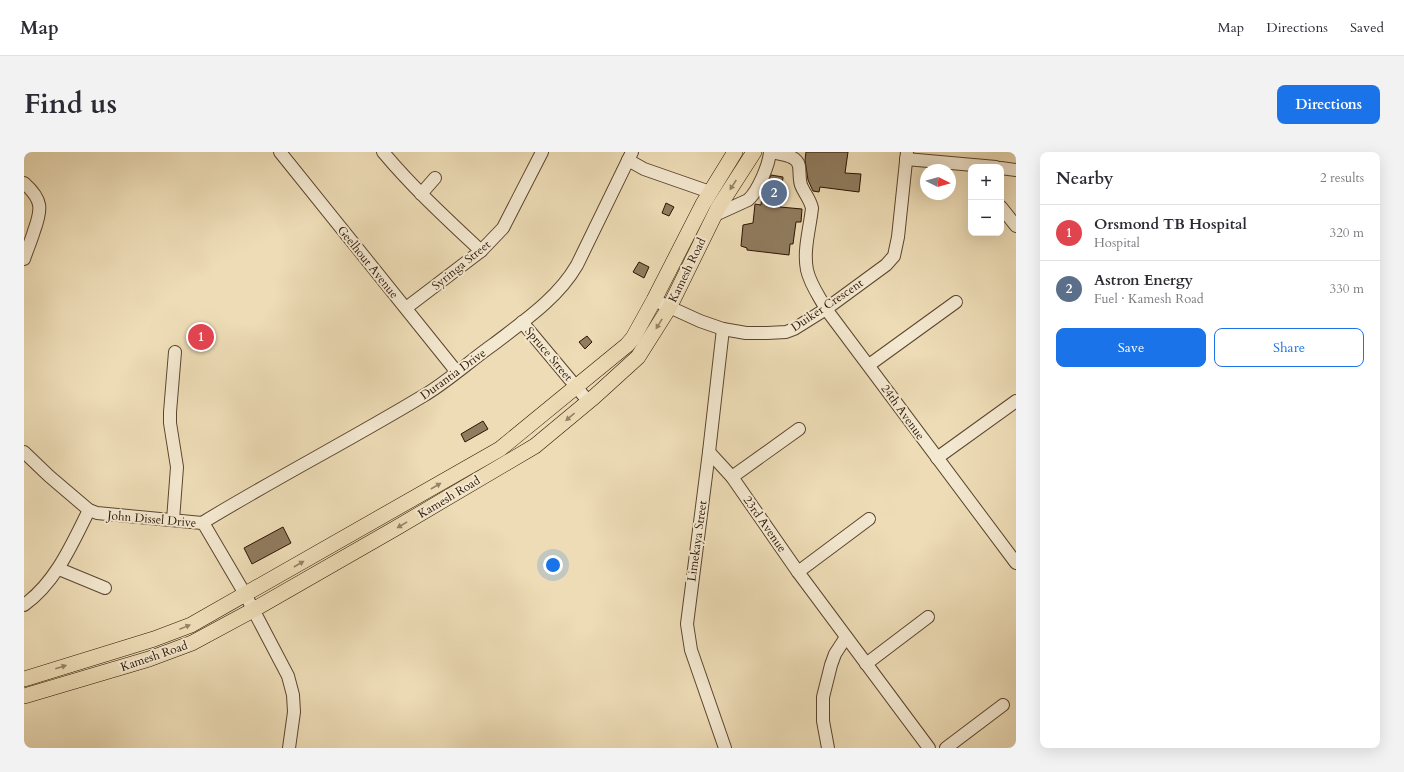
<!DOCTYPE html>
<meta charset="utf-8">
<style>
body{margin:0;font-family:Cardo,serif;background:#f2f2f3;color:#2b2b33}
.controls{position:absolute;right:12px;top:12px;display:grid;overflow:hidden;border-radius:8px;box-shadow:0 4px 16px #0002}
.controls button{width:36px;height:36px;display:grid;place-items:center;padding:0;border:0;border-bottom:1px solid #e1e1e2;background:#fff;color:#2b2b33;font:20px sans-serif}
.compass{position:absolute;left:896px;top:12px;width:36px;height:36px;border-radius:50%;background:#fff;box-shadow:0 4px 16px #0002;rotate:95deg}
.you{position:absolute;left:529px;top:413px;width:14px;height:14px;margin:-10px;border:3px solid #fff;border-radius:50%;background:#1a73e8;box-shadow:0 0 0 6px #1a73e833}
.badge{display:grid;place-items:center;width:26px;height:26px;border-radius:50%;background:#1a73e8;color:#fff;font-size:13px;font-weight:700}
.pin{position:absolute;translate:-50% -50%;border:2px solid #fff;box-shadow:0 1px 4px #0006}
.list{margin:0;padding:0;list-style:none}
h2{display:flex;justify-content:space-between;align-items:center;height:52px;margin:0;padding:0 16px;font-size:17px}
h2 small{font-size:13px;font-weight:400;color:#7c7c81}
.list li{display:grid;grid-template-columns:26px 1fr auto;gap:12px;align-items:center;box-sizing:border-box;height:56px;padding:0 16px;border-top:1px solid #e1e1e2}
.list b{display:block;font-size:15px;white-space:nowrap}
.list p{margin:0;font-size:13px;white-space:nowrap;color:#7c7c81}
.list em{font-size:13px;font-style:normal;color:#7c7c81}
.actions{display:flex;gap:8px;padding:12px 16px}
.actions a{flex:1;padding:9px 0;border:1px solid #1a73e8;border-radius:8px;text-align:center;font-size:14px;color:#1a73e8}
.actions .main{background:#1a73e8;color:#fff}
.map{position:relative;flex:none;width:992px;height:596px;overflow:hidden;border-radius:8px}
header{display:flex;align-items:center;gap:24px;box-sizing:border-box;height:56px;padding:0 20px;background:#fff;border-bottom:1px solid #e1e1e2}
header strong{font-size:19px}
nav{display:flex;gap:22px;margin-inline-start:auto;font-size:14px}
.intro{display:flex;align-items:center;justify-content:space-between;box-sizing:border-box;height:96px;padding:0 24px}
h1{margin:0;font-size:28px}
.button{padding:10px 18px;border-radius:8px;background:#1a73e8;color:#fff;font-size:14px;font-weight:700}
main{display:flex;gap:24px;padding:0 24px}
aside{flex:1;background:#fff;border-radius:8px;box-shadow:0 4px 16px #0002}
.map>svg:first-child{display:block}
.building{fill:#907c5f;stroke:#2c1301}
.lines{fill:none;stroke-linecap:round;stroke-linejoin:round}
.minor-casing{stroke:#5c452e;stroke-width:14}
.major-casing{stroke:#2c1301;stroke-width:16}
.minor{stroke:#f3e8d0;stroke-width:12}
.major{stroke:#eddcb6;stroke-width:15}
.oneway{fill:#968265}
.labels{text-anchor:middle;stroke-width:4;stroke-linejoin:round;paint-order:stroke}
.street-label{font-size:12px;fill:#2c1301;stroke:#f3e8d0}
</style>
<header>
<strong>Map</strong>
<nav><a>Map</a><a>Directions</a><a>Saved</a></nav>
</header>
<div class="intro"><h1>Find us</h1><a class="button">Directions</a></div>
<main>
<div class="map">
<svg width="992" height="596" viewBox="0 0 992 596">
<rect width="100%" height="100%" fill="#eddcb6"/>
<filter id="stains"><feTurbulence type="fractalNoise" baseFrequency=".005" numOctaves="4"/><feColorMatrix values="0 0 0 0 .2 0 0 0 0 .09 0 0 0 0 .02 0 0 0 .5 -.17"/></filter>
<radialGradient id="worn" r=".72"><stop offset=".6" stop-color="#630" stop-opacity="0"/><stop offset="1" stop-color="#630" stop-opacity=".3"/></radialGradient>
<g class="building">
<path d="M782,0H824L821,21L837,22L835,40L796,35L795,40L789,39L784,28L781,8Z"/>
<path d="M747,23L759,25L756,55L778,57L777,70H772L769,92H766L765,103L723,98V96L717,94L719,73L729,71L731,52L737,53L738,42Z"/>
<path d="M642,51L650,55L645,64L638,61Z"/>
<path d="M615,110L625,115L620,126L609,120Z"/>
<path d="M563,184L568,190L561,197L555,190Z"/>
<path d="M459,269L464,277L441,290L437,282Z"/>
<path d="M259,375L267,391L228,412L220,396Z"/>
</g>
<g class="lines">
<defs>
<g id="minor">
<path d="M256,0L432,219"/>
<path d="M359,0C389,36 423,67 457,99"/>
<path d="M749,0C758,3 773,3 775,14C776,21 775,27 777,33C780,41 786,47 788,56C786,76 779,98 783,118C786,132 795,144 802,157L992,411"/>
<path d="M882,7L972,15"/>
<path d="M604,8L620,17L686,40"/>
<path d="M977,16L992,18"/>
<path d="M0,31C19,48 18,57 10,79C7,89 3,98 0,107"/>
<path d="M397,42L411,26"/>
<path d="M977,55L992,74"/>
<path d="M689,64L724,48C734,39 745,13 746,0"/>
<path d="M630,148L676,169L699,177L722,181H743L762,180L770,177L802,157L862,113L870,104L874,85L883,0"/>
<path d="M382,156L457,99L479,76L518,0"/>
<path d="M498,170L564,249"/>
<path d="M699,177L685,300L663,472L667,498L701,596"/>
<path d="M845,213L932,150"/>
<path d="M0,300L25,324L65,358L73,361L178,371L181,374L221,442L264,524L269,543L270,560L265,596"/>
<path d="M685,300L708,325L774,420L905,596"/>
<path d="M913,306L992,249"/>
<path d="M708,325L775,277"/>
<path d="M149,368L153,315L146,271V260L151,200"/>
<path d="M178,371C250,327 326,288 399,244C423,230 447,208 470,192C500,169 534,146 553,113L608,0"/>
<path d="M35,417L81,436"/>
<path d="M774,420L845,367"/>
<path d="M0,453C32,430 48,392 65,358"/>
<path d="M842,512L904,465"/>
<path d="M804,596L799,569V545L807,513L811,502L822,485"/>
<path d="M922,596L979,553"/>
</g>
<g id="major">
<path d="M0,527L130,487L167,473L476,297L603,193L609,186L630,148L679,52L711,0"/>
<path d="M0,544L125,507L168,491L229,458L372,376L511,294L570,245L614,205L645,156L694,56L730,0"/>
</g>
</defs>
<use href="#minor" class="minor-casing"/>
<use href="#major" class="major-casing"/>
<use href="#minor" class="minor"/>
<use href="#major" class="major"/>
</g>
<defs><path id="oneway-solid" d="M-6-.8H1V-3.2L6.5 0L1 3.2V.8H-6Z"/></defs>
<g class="oneway">
<use href="#oneway-solid" transform="translate(709 33) rotate(123)"/>
<use href="#oneway-solid" transform="translate(635 172) rotate(122)"/>
<use href="#oneway-solid" transform="translate(546 265) rotate(140)"/>
<use href="#oneway-solid" transform="translate(412 334) rotate(-30)"/>
<use href="#oneway-solid" transform="translate(378 373) rotate(149)"/>
<use href="#oneway-solid" transform="translate(275 412) rotate(-30)"/>
<use href="#oneway-solid" transform="translate(161 475) rotate(-22)"/>
<use href="#oneway-solid" transform="translate(37 515) rotate(-17)"/>
</g>
<g class="labels">
<g class="street-label">
<text transform="translate(344 110) rotate(51)" y="4">Geelhout Avenue</text>
<text transform="translate(437 113) rotate(-39)" y="4">Syringa Street</text>
<text transform="translate(663 118) rotate(-64)" y="4">Kamesh Road</text>
<text transform="translate(803 153) rotate(-34)" y="4">Duiker Crescent</text>
<text transform="translate(525 202) rotate(50)" y="4">Spruce Street</text>
<text transform="translate(429 222) rotate(-36)" y="4">Durantia Drive</text>
<text transform="translate(879 260) rotate(54)" y="4">24th Avenue</text>
<text transform="translate(425 345) rotate(-31)" y="4">Kamesh Road</text>
<text transform="translate(128 367) rotate(5)" y="4">John Dissel Drive</text>
<text transform="translate(741 372) rotate(55)" y="4">23rd Avenue</text>
<text transform="translate(673 389) rotate(-82)" y="4">Limekaya Street</text>
<text transform="translate(130 504) rotate(-19)" y="4">Kamesh Road</text>
</g>
</g>
<rect width="100%" height="100%" filter="url(#stains)"/>
<rect width="100%" height="100%" fill="url(#worn)"/>
</svg>
<div class="controls">
<button>+</button>
<button>−</button>
</div>
<svg class="compass" viewBox="-18 -18 36 36"><path d="M0-13l5 13h-10z" fill="#e53935"/><path d="M0 13l5-13h-10z" fill="#7c7c81"/></svg>
<div class="you"></div>
<div class="pin badge" style="left:177px;top:185px;background:#e0444e">1</div>
<div class="pin badge" style="left:750px;top:41px;background:#5c6f8a">2</div>
</div>
<aside>
<h2>Nearby<small>2 results</small></h2>
<ul class="list">
<li><span class="badge" style="background:#e0444e">1</span><div><b>Orsmond TB Hospital</b><p>Hospital</p></div><em>320 m</em></li>
<li><span class="badge" style="background:#5c6f8a">2</span><div><b>Astron Energy</b><p>Fuel · Kamesh Road</p></div><em>330 m</em></li>
</ul>
<div class="actions"><a class="main">Save</a><a>Share</a></div>
</aside>
</main>
